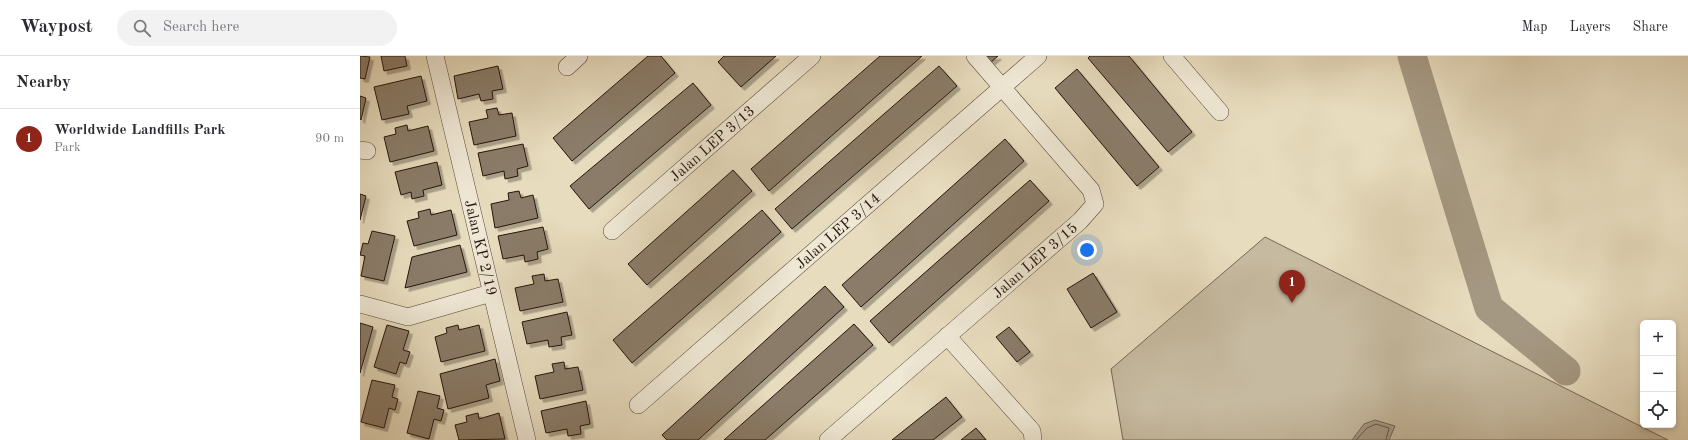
<!DOCTYPE html>
<meta charset="utf-8">
<style>
body{margin:0;font-family:"Old Standard TT",serif;background:#f2f2f3;color:#2b2b33}
.controls{position:absolute;right:12px;bottom:12px;display:grid;overflow:hidden;border-radius:6px;box-shadow:0 2px 6px #0003}
.controls button{width:36px;height:36px;display:grid;place-items:center;padding:0;border:0;border-bottom:1px solid #e1e1e2;background:#fff;color:#2b2b33;font:20px sans-serif}
.you{position:absolute;left:727px;top:194px;width:14px;height:14px;margin:-10px;border:3px solid #fff;border-radius:50%;background:#1a73e8;box-shadow:0 0 0 6px #1a73e833}
.badge{display:grid;place-items:center;width:26px;height:26px;border-radius:50%;background:#8f2418;color:#fff;font-size:13px;font-weight:700}
.pin{position:absolute;translate:-50% -33px;filter:drop-shadow(0 1px 2px #0008)}
.pin::after{content:'';position:absolute;top:21px;width:14px;height:12px;background:inherit;clip-path:polygon(0 0,100% 0,50% 100%)}
.list{margin:0;padding:0;list-style:none}
h2{display:flex;justify-content:space-between;align-items:center;height:52px;margin:0;padding:0 16px;font-size:17px}
h2 small{font-size:13px;font-weight:400;color:#7c7c81}
.list li{display:grid;grid-template-columns:26px 1fr auto;gap:12px;align-items:center;box-sizing:border-box;height:60px;padding:0 16px;border-top:1px solid #e1e1e2}
.list b{display:block;font-size:15px;white-space:nowrap}
.list p{margin:0;font-size:13px;white-space:nowrap;color:#7c7c81}
.list em{font-size:13px;font-style:normal;color:#7c7c81}
.icon{flex:none;width:22px;height:22px;fill:none;stroke:currentColor;stroke-width:2;stroke-linecap:round;stroke-linejoin:round}
.map{position:relative;flex:none;width:1328px;height:384px;overflow:hidden}
header{display:flex;align-items:center;gap:24px;box-sizing:border-box;height:56px;padding:0 20px;background:#fff;border-bottom:1px solid #e1e1e2}
header strong{font-size:19px}
nav{display:flex;gap:22px;margin-inline-start:auto;font-size:14px}
.search{width:280px;height:36px;background:#f2f2f3;display:flex;align-items:center;gap:10px;box-sizing:border-box;padding:0 14px;border-radius:22px;color:#7c7c81;font-size:15px}
main{display:flex}
aside{flex:1;background:#fff}
.map>svg:first-child{display:block}
.green{fill:#c6baa0;stroke:#766756}
.water{fill:#a59882;stroke:#726353}
.lines{fill:none;stroke-linecap:round;stroke-linejoin:round}
.shore{stroke:#665648;stroke-width:1}
.river{stroke:#a59882;stroke-width:29}
.building{fill:#8a7c69;stroke:#26140d;filter:url(#shadow)}
.minor-casing{stroke:#564639;stroke-width:18}
.minor{stroke:#efe8d5;stroke-width:17}
.labels{text-anchor:middle;stroke-width:3;stroke-linejoin:round;paint-order:stroke}
.street-label{font-size:15px;fill:#26140d;stroke:#efe8d5}
</style>
<header>
<strong>Waypost</strong>
<div class="search"><svg class="icon" aria-label="search" viewBox="0 0 24 24"><circle cx="10" cy="10" r="6"/><path d="M15 15l6 6"/></svg>Search here</div>
<nav><a>Map</a><a>Layers</a><a>Share</a></nav>
</header>
<main>
<aside>
<h2>Nearby<small></small></h2>
<ul class="list">
<li><span class="badge">1</span><div><b>Worldwide Landfills Park</b><p>Park</p></div><em>90 m</em></li>
</ul>
</aside>
<div class="map">
<svg width="1328" height="384" viewBox="0 0 1328 384">
<defs>
<filter id="shadow"><feDropShadow dx="3.5" dy="3.5" stdDeviation="0" flood-color="#0004"/></filter>
</defs>
<rect width="100%" height="100%" fill="#e7dcbe"/>
<filter id="stains"><feTurbulence type="fractalNoise" baseFrequency=".005" numOctaves="4"/><feColorMatrix values="0 0 0 0 .2 0 0 0 0 .09 0 0 0 0 .02 0 0 0 .5 -.17"/></filter>
<radialGradient id="worn" r=".72"><stop offset=".6" stop-color="#630" stop-opacity="0"/><stop offset="1" stop-color="#630" stop-opacity=".3"/></radialGradient>
<path class="green" d="M905,181L1308,384H763L751,313Z"/>
<path class="water" d="M1015,364L1035,370L1029,384H992L1004,368Z"/>
<g class="lines">
<path class="shore" d="M996,384L1007,372L1016,368L1029,372L1026,384"/>
<path class="river" d="M1052,0L1129,252L1206,315"/>
</g>
<g class="building">
<path d="M0,0L10,1L5,23L0,22Z"/>
<path d="M21,0H45L47,10L24,15Z"/>
<path d="M288,0H301L315,17L212,105L193,82Z"/>
<path d="M364,0H416L381,31L358,6Z"/>
<path d="M520,0H562L409,135L391,113Z"/>
<path d="M626,0H638L631,6Z"/>
<path d="M730,0H769L832,76L808,96L728,2Z"/>
<path d="M138,10L143,33L132,35L133,43L121,45L119,38L98,43L94,20Z"/>
<path d="M579,10L597,30L432,173L415,153Z"/>
<path d="M717,13L799,111L777,130L695,32Z"/>
<path d="M61,20L67,45L47,50L49,58L22,64L14,31Z"/>
<path d="M333,27L351,49L229,153L210,130Z"/>
<path d="M0,40L6,42L1,64L0,63Z"/>
<path d="M137,52L139,59L152,57L156,80L114,89L109,66L128,62L126,54Z"/>
<path d="M47,69L48,75L68,70L74,95L30,106L24,81L36,78L35,72Z"/>
<path d="M645,83L664,105L501,251L482,229Z"/>
<path d="M163,88L168,110L157,113L158,120L145,123L144,115L123,120L118,97Z"/>
<path d="M77,106L82,129L63,134L64,140L52,143L51,136L41,139L35,116Z"/>
<path d="M373,114L392,135L287,229L268,208Z"/>
<path d="M670,124L689,145L529,287L510,265Z"/>
<path d="M159,135L161,142L173,139L178,162L135,172L131,148L149,144L148,137Z"/>
<path d="M0,138L6,140L0,164Z"/>
<path d="M70,153L71,159L91,154L97,179L54,190L47,165L59,162L58,156Z"/>
<path d="M402,154L421,176L272,307L253,284Z"/>
<path d="M183,171L188,193L177,196L178,203L165,206L164,199L143,203L138,180Z"/>
<path d="M12,175L35,180L24,225L1,220L5,200L0,199L3,187L8,188Z"/>
<path d="M100,189L107,216L45,232L52,201Z"/>
<path d="M733,217L757,256L731,272L707,233Z"/>
<path d="M184,218L185,225L198,223L203,246L160,255L155,232L174,228L172,220Z"/>
<path d="M465,230L484,251L338,384H307L302,379Z"/>
<path d="M207,256L212,279L201,281L202,289L189,291L188,284L167,288L162,266Z"/>
<path d="M0,267L13,271L0,317Z"/>
<path d="M494,268L513,289L405,384H364Z"/>
<path d="M27,269L49,275L43,294L50,296L46,308L40,306L36,318L14,311Z"/>
<path d="M98,269L99,274L119,269L125,295L81,306L75,281L87,277L86,272Z"/>
<path d="M649,271L670,296L657,306L636,281Z"/>
<path d="M135,303L140,325L126,329L129,342L88,353L80,318Z"/>
<path d="M204,306L205,313L218,311L223,334L180,343L175,320L194,316L192,308Z"/>
<path d="M12,324L35,329L32,341L38,343L35,354L29,352L24,372L1,366Z"/>
<path d="M58,335L80,340L77,352L84,354L81,365L74,363L69,383L47,377Z"/>
<path d="M586,341L602,361L573,384H532Z"/>
<path d="M226,345L230,368L220,370L221,378L208,380L207,373L186,377L181,355Z"/>
<path d="M118,357L119,363L139,357L145,383L99,384L95,369L107,366L106,360Z"/>
<path d="M616,372L626,384H601Z"/>
</g>
<g class="lines">
<defs>
<g id="minor">
<path id="s1" d="M75,0L167,384"/>
<path d="M812,0L860,56"/>
<path d="M207,11L219,0"/>
<path d="M0,94L7,95"/>
<path id="s2" d="M252,175L452,0"/>
<path d="M0,248L48,261L131,237"/>
<path d="M587,280L672,375L673,384"/>
<path id="s3" d="M278,349L678,0"/>
<path id="s4" d="M468,384L720,165L735,148L731,134L615,0"/>
</g>
</defs>
<use href="#minor" class="minor-casing"/>
<use href="#minor" class="minor"/>
</g>
<g class="labels">
<g class="street-label">
<text dy="5" stroke="none"><textPath href="#s2" startOffset="133">Jalan LEP 3/13</textPath></text>
<text dy="5" stroke="none"><textPath href="#s3" startOffset="265">Jalan LEP 3/14</textPath></text>
<text dy="5" stroke="none"><textPath href="#s1" startOffset="197">Jalan KP 2/19</textPath></text>
<text dy="5" stroke="none"><textPath href="#s4" startOffset="274">Jalan LEP 3/15</textPath></text>
</g>
</g>
<rect width="100%" height="100%" filter="url(#stains)"/>
<rect width="100%" height="100%" fill="url(#worn)"/>
</svg>
<div class="controls">
<button>+</button>
<button>−</button>
<button><svg class="icon" aria-label="locate" viewBox="0 0 24 24"><circle cx="12" cy="12" r="6"/><path d="M12 2v4M12 18v4M2 12h4M18 12h4"/></svg></button>
</div>
<div class="you"></div>
<div class="pin badge" style="left:932px;top:247px">1</div>
</div>
</main>
